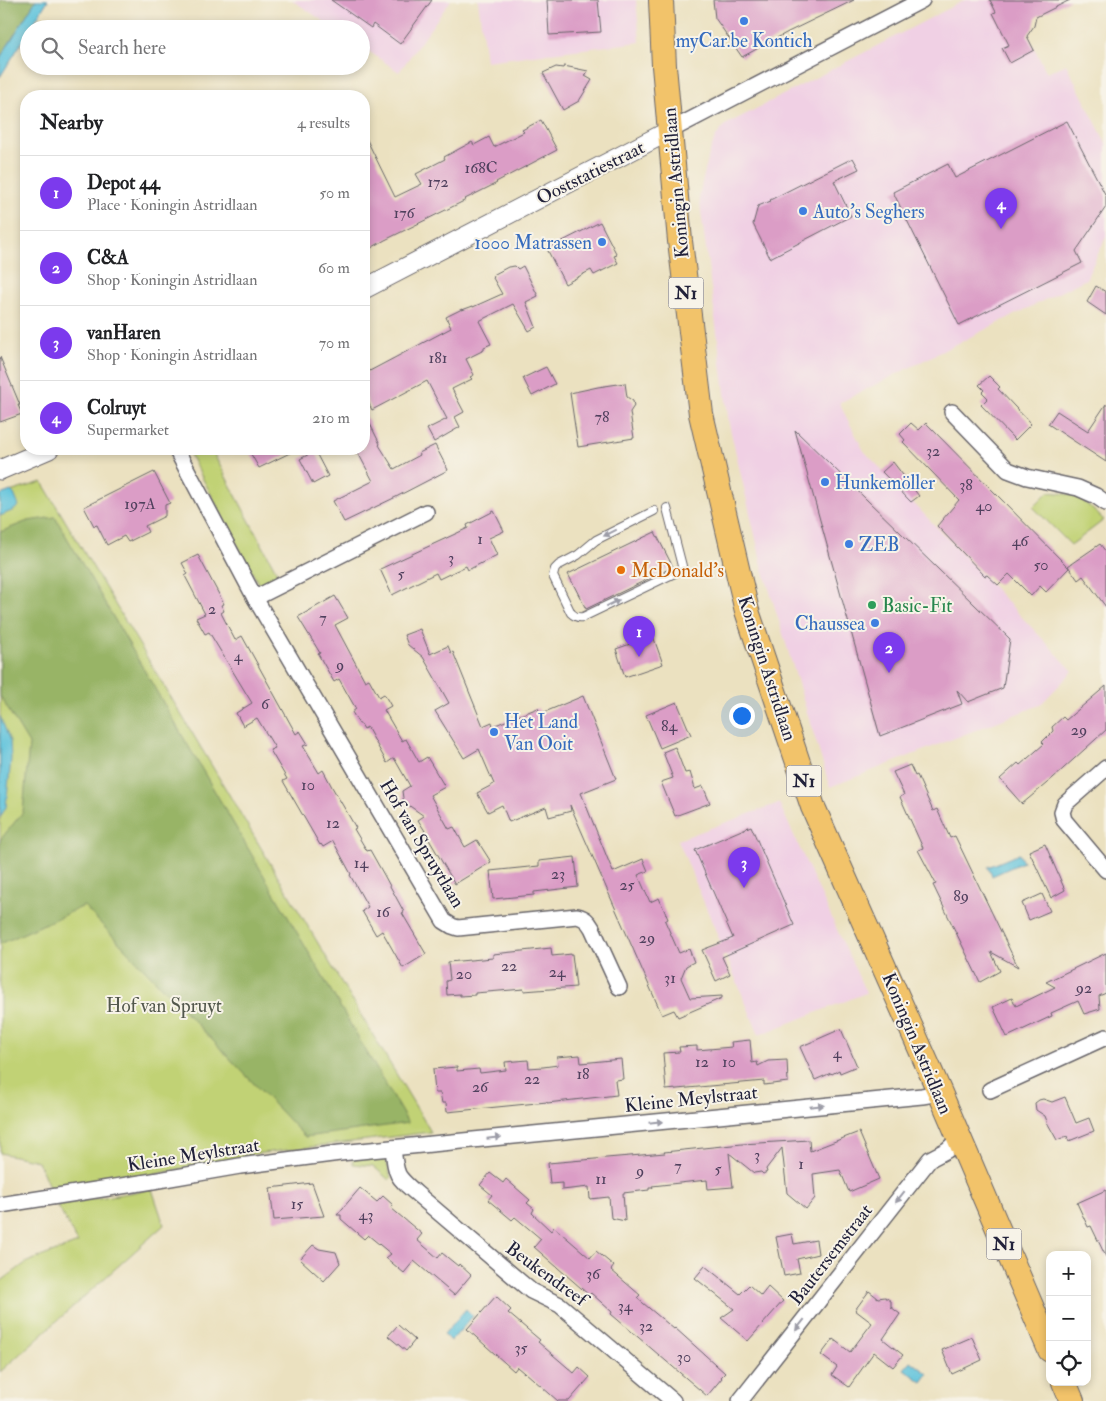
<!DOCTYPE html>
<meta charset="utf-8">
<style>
body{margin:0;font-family:"IM FELL Double Pica",serif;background:#f2f2f2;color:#202124}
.controls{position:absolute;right:15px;bottom:15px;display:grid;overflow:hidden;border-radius:10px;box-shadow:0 2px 8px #0003}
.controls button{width:45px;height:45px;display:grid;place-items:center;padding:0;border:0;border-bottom:1px solid #e0e0e0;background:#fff;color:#202124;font:25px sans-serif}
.you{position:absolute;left:741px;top:715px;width:18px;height:18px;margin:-12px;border:4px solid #fff;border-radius:50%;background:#1a73e8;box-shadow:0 0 0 8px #1a73e833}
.badge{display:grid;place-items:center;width:32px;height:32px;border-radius:50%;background:#7c3aed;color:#fff;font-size:16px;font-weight:700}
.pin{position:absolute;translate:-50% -41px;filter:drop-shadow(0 1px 2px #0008)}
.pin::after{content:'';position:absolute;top:26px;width:18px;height:15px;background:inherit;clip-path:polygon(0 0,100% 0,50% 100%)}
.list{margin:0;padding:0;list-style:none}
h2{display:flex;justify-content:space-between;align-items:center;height:65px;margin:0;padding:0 20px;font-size:21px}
h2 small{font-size:16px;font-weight:400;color:#757577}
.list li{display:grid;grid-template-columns:32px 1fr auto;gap:15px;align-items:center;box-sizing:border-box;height:75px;padding:0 20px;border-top:1px solid #e0e0e0}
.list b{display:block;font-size:19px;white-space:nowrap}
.list p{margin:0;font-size:16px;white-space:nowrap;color:#757577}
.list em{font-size:16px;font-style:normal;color:#757577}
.icon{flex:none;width:28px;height:28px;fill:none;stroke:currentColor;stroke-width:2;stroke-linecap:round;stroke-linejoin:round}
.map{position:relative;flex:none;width:1106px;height:1401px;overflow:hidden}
.search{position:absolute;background:#fff;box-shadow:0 2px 8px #0003;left:20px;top:20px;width:350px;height:55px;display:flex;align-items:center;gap:12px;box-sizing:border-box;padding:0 18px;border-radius:28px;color:#757577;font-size:19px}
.panel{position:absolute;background:#fff;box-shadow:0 2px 8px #0003;left:20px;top:90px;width:350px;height:365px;border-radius:20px}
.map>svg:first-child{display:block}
.built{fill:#f0d0e4}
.green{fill:#c1d275;stroke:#727a58}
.forest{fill:#98b466;stroke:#5d6b50}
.water{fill:#5ec3db;stroke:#40728b}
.building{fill:#db9dc6}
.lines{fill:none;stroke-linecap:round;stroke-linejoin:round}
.service-casing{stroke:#68656a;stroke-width:10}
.minor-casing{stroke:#68656a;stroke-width:18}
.tertiary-casing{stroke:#68656a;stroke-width:21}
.primary-casing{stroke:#68656a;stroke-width:26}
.service{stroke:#fff;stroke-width:8}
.minor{stroke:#fff;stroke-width:15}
.tertiary{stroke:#fff;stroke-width:19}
.primary{stroke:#f2c36a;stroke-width:24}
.oneway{fill:#9c9ca7}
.shop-dot{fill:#3f7fe0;stroke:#f7f3e8;stroke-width:2}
.food-dot{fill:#e8710a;stroke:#f7f3e8;stroke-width:2}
.leisure-dot{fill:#2e9e5b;stroke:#f7f3e8;stroke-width:2}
.labels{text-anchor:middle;stroke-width:4;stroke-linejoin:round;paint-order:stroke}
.number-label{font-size:16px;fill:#50415e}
.shield{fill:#f7f3e8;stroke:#62616f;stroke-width:1}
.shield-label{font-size:18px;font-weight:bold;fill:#22223b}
.shop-label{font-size:19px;fill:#366cbe;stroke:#f7f3e8;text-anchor:start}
.street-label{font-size:19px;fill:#22223b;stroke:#f7f3e8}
.food-label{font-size:19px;fill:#c56008;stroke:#f7f3e8;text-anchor:start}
.leisure-label{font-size:19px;fill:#27864d;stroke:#f7f3e8;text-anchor:start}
.park-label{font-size:19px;fill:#52574c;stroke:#f7f3e8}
</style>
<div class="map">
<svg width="1106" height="1401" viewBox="0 0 1106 1401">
<rect width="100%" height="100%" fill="#f7f3e8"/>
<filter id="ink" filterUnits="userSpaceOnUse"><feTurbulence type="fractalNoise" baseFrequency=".02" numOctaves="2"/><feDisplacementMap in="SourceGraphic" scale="10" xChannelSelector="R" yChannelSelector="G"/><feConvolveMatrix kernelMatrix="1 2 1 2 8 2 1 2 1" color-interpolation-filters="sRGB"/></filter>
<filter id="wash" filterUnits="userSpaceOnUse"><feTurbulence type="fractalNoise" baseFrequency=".0096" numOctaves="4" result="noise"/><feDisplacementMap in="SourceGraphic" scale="20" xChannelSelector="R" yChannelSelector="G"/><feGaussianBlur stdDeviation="1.12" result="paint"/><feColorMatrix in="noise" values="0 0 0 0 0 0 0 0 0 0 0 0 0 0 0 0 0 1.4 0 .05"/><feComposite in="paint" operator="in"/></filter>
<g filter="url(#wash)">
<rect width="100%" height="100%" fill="#ebe1c0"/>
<g class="built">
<path d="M292,0H451L399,72L361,46V29H335Z"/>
<path d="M478,0H636L640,42L486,61Z"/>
<path d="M965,0H1010L1047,73L1066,64L1106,143V237L1086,279L839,403L864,451L1073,671L1040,705L830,787L763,569L729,424L699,196L709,154L715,138L725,125Z"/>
<path d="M779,803L866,993L759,1035L678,840Z"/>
</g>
<g class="green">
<path d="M187,449H211L279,576L260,587Z"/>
<path d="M42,482L431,1132L247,1155L53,1196L38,1161L0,1153V495Z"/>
<path d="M1048,492L1077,495L1104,520L1071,545L1033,507Z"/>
<path d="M374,1156C388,1160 388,1164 391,1178L389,1180L373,1166L353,1164V1158Z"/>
<path d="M152,1189L164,1225L0,1372V1282L27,1262L78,1243L57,1205Z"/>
</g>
<g class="forest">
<path d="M0,0H36L0,58Z"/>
<path d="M55,517L408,1123L305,1137L84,906L0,944V840L23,812L29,744L0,696V532L28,521Z"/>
</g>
<g class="water">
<path d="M36,0H48L30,29H29V31L0,77V58Z"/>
<path d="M11,491L14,494L19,506L14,510L0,516V495Z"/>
<path d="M0,716L10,741L11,759L6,807L0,818Z"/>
<path d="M1019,854L1023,862L992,876L988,867Z"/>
<path d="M466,1309L473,1316L451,1341L444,1334Z"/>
<path d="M911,1361L928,1374L922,1382L904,1369Z"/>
</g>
<g id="blocks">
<g class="building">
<path d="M331,0H432L400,44L373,24L371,28Z"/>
<path d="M547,0H598L601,32L549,35Z"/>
<path d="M713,0H854L788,32L742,57L715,18Z"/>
<path d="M990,0H1070L1036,17L1034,26L1027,36L1034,50L1010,63L1002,48L1009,45L993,13L996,12Z"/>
<path d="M564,66L588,71L585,76L592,80L579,101L563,110L543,73L556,67L563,68Z"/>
<path d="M541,120L557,150L496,182L497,183L465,199L466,200L385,240L364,252V134L395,197L422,184L416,174L445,159L444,157L472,142L474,145L489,137L494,147L524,132L522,130Z"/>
<path d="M1067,121L1106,196V207L1076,251L1082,263L959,325L893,192L948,164L955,178Z"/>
<path d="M853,158L859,169L834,181L851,216L770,258L753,224L758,206L771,201L770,200Z"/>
<path d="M600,222L617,255L614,256L618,263L594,275L591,270L565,284L547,249Z"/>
<path d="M515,266L518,269L523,266L538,296L526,302L536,327L529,331L513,304L479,321L491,344L484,347V350L466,359L474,375L470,377L472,379L452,389L464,412L455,417L460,427L434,442L427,429L447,419L427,381L372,410L364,394V374L451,328L446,317L462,309V310L473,306V307L502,294L493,278L494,277L493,275L508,267Z"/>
<path d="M1096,286L1106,292V315L1087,302Z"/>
<path d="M0,357L20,405H18L22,414L0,422Z"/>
<path d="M546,367L555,384L532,396L523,378Z"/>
<path d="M989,376L1000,387L998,389L1031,424L1015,440L981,405L988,398L982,392L984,390L979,385Z"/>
<path d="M625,383L627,397L633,401L634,406L630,412L634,438L578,447L570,393L598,387Z"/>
<path d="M1106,404V462L1048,424L1057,411L1088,431Z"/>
<path d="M364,412L380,444L379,445L394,469L420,455L419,453L435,445L448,470L396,497L344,522L333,501L373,481L356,449H364Z"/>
<path d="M911,423L919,430L926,423L1069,568L1046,592L1040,586L1031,596L1009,574L998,585L987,575L985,576L937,526L959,500L903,442L905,440L900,434Z"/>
<path d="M795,430L1010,639L1003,688L968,702L957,690L962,704L880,736Z"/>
<path d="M248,449H298L259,468Z"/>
<path d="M315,451L328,476L313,484L300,459Z"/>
<path d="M893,462L919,496L911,502L882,472Z"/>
<path d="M154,472L170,503L165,505V516L145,526L148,532L128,542L124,536L107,545L97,525L94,526L84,507Z"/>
<path d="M494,511L504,531L489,538L497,555L468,570L466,566L439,579L436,573L392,595L380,569L468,528L467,525Z"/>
<path d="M655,532L673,567L586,609L568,574Z"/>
<path d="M1100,544L1106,552V607L1083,576L1078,580L1068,566Z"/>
<path d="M198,555L224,604L221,605L224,611L221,613L235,640L242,636L296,734L300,731L308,744L303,746L319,773L323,770L332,787L356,828L354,829L367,851L370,850L384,875L404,912L402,913L426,954L403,968L382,931L376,935L362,911L368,907L350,875L351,874L333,841L323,847L321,844L320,845L283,781L287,779L270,750L275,748L257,718L243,726L236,713L252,703L209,632L205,634L196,618L205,614L185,576L188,574L182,563Z"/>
<path d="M335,596L348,618L335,625L365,681L369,679L379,697L384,694L391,706L384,710L402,741L406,739L419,762L427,757L445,787L430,795L449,829L454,827L465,847L477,840L491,862L455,884L424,831H425L418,820L424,816L404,802L403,798L402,791L410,786L394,758L387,763L367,727L364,729L361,724H359L352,712L356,709L339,679L334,682L318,654L320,653L298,617Z"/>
<path d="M420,629L430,654L448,646L451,653L453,652L483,726L492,722L493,726L538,708L540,714L583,696L616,779L581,793L613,872L643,859L648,871L638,875L650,902L659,898L668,919L665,921L679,953L689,949L694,962L686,966L681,978L690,998L722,996V998L678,1017L674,1010L662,1015L570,805L571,811L549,817L546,807L509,822L502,805L488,812L477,793L494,784L479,749L464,758L435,711L449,703L423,657L408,645L404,635Z"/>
<path d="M653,636L663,664L625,677L616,649Z"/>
<path d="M1106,686V730L1053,778L1022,804L1000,779L1018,763L1020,765L1044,744L1042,742L1053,731L1052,727L1063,717L1066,720Z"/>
<path d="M677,702L691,735L660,748L646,715Z"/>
<path d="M675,747L685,773L690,772L695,789L703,786L710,803L675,816L661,782L673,778L663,752Z"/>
<path d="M910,765L915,776L917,775L933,811L937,809L950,838L955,836L1018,967L991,952L1000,971L980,982L933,885L936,884L918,850L923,848L900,797L904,795L893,772Z"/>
<path d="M751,826L794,925L722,957L730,974L716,981L702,950L733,938L695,850Z"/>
<path d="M1045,844L1065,890L1051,898L1029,851Z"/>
<path d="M575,857L578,887L534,892V895L493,899L490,871L539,866V861Z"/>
<path d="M1042,894L1050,911L1029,920L1022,903Z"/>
<path d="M551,948L552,956L572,954L576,987L524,991V989L475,993V995L460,996V994L447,995L446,981L450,980L448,962L493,958V954Z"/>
<path d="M1106,953V993L1099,996L1100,1009L1084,1014L1078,1001L1051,1013L1052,1016L1007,1037L993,1007L1012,998L1016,1006L1055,987L1046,982Z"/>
<path d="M841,1029L857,1066L840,1073L839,1070L832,1074L831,1073L815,1080L800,1047Z"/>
<path d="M750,1040L752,1063L757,1062L758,1066L768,1061L787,1060L788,1082L764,1085V1081L666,1090L663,1053L680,1052L679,1047L697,1046V1050L732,1047L731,1042Z"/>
<path d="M580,1055L581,1063L621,1059L623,1079L615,1080L617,1095L547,1103V1102L447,1112L446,1103H442L440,1093H435L433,1069L457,1067V1071L479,1069L480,1073L506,1070L505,1062L528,1060L529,1068L543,1067L558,1065L557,1057Z"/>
<path d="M1065,1097L1076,1123L1089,1118L1094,1131L1069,1141L1067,1136L1057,1140L1048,1124L1045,1116L1036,1110L1035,1103L1039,1100L1043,1099L1052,1102Z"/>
<path d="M859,1132L879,1179L849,1192L840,1170L813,1174L815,1198L806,1209L787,1193L782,1148L766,1169L767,1172L763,1174L761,1172L754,1173L729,1153L733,1187L708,1189L707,1180L652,1186L653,1188H649V1190L623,1193L625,1221L611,1218L609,1197L590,1199L589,1187L562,1190V1183L550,1184L548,1163L665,1153L664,1152L742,1144L809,1140L810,1151Z"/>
<path d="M490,1173L503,1183L506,1179L530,1200L527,1203L534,1209L532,1213L551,1231L554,1227L590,1258L596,1251L614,1266L611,1270L640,1295L637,1298L674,1329L675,1328L725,1373L721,1377L722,1378L707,1396L611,1314L612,1312L591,1293L589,1295L534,1247L541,1239L515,1217L512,1220L488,1200L492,1195L480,1185Z"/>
<path d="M312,1183L324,1216L274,1220L270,1188Z"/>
<path d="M360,1188L377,1202L383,1196L393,1205L391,1208L422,1234L417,1240L438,1258L442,1253L458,1266L459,1264L471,1275L454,1295L414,1261L404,1273L386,1258L391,1254L368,1235L364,1239L341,1219V1215H337Z"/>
<path d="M1106,1190V1257L1091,1226L1088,1227L1077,1203Z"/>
<path d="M792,1234L794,1244L816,1240L818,1254L797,1259L800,1273L784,1276L776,1237Z"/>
<path d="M313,1245L319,1249L336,1252L340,1263L324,1281L300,1259Z"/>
<path d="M705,1266L740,1294L749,1285L761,1296L768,1287L783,1301L748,1341L721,1318L734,1309L695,1278Z"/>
<path d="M869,1291L878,1298L885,1297L891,1301V1307L900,1314L883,1339L903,1355L893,1367L874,1352L849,1387L832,1375L837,1367L821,1355L833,1339L850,1352L872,1323L855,1310Z"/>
<path d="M496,1296L511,1310L508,1313L540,1340L538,1342L574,1373L579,1367L590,1377L569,1401H558L525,1372L524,1373L517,1367L514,1371L467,1329Z"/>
<path d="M398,1325L415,1340L406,1351L388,1336Z"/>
<path d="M972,1337L982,1360L952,1374L942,1350Z"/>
</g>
</g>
</g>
<g filter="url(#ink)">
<use href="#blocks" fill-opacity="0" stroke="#68656a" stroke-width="1"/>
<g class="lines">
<defs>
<path id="service" d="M654,511L596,540L578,555L559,565L555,569L553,576L571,613C575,617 578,618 583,617L681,570L682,566L667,508"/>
<g id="minor">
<path d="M669,131L922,0"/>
<path d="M952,412L1008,470L1027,477L1078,488L1096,496L1106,503"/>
<path d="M176,449L255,598L444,921L452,926L458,928L577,916C585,918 588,921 592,928L619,987"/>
<path d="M255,598L426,512"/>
<path d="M1106,768L1065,804L1062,812L1064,820L1106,870"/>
<path d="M990,1090L1106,1037"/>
<path d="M393,1148C396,1176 396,1176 417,1194L531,1291L560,1305L673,1401"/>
<path d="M0,1205L147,1182L240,1166L340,1153L922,1096L940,1093"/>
<path d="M740,1401L930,1159L947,1150L959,1139"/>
</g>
<g id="tertiary">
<path d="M364,289L669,131"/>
<path d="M0,470L49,449"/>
</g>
<g id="primary">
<path d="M661,0L664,66L680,241L701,414L747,611L813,807L940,1093L1050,1350"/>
<path d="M1064,1382L1072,1401"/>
</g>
</defs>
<use href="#service" class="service-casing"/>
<use href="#minor" class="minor-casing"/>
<use href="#tertiary" class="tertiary-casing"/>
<use href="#primary" class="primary-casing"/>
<use href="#service" class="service"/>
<use href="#minor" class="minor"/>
<use href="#tertiary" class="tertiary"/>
<use href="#primary" class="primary"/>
</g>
<defs><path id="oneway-solid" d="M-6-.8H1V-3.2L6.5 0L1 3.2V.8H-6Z" transform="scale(1.25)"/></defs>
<g class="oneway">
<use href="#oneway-solid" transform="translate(610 533) rotate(154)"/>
<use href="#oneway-solid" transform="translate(613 603) rotate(-26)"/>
<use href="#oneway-solid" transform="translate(817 1106) rotate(-6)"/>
<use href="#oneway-solid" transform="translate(656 1122) rotate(-6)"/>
<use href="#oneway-solid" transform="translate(494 1138) rotate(-6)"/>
<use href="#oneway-solid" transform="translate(900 1197) rotate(128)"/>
<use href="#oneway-solid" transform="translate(800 1325) rotate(128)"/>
</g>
</g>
<g class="shop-dot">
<circle cx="744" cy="21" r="5"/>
<circle cx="803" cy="211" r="5"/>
<circle cx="602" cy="242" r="5"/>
<circle cx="825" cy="482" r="5"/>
<circle cx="849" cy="544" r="5"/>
<circle cx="875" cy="623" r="5"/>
<circle cx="494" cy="732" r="5"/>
</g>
<circle class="food-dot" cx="621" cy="570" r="5"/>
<circle class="leisure-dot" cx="872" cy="605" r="5"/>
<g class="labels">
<g class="number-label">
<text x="481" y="173">168C</text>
<text x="438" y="187">172</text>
<text x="404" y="218">176</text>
<text x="438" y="363">181</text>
<text x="602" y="422">78</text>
<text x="933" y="456">32</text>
<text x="966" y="490">38</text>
<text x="140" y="509">197A</text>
<text x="984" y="511">40</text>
<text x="480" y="544">1</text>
<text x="1020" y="546">46</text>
<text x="451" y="563">3</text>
<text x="1041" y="570">50</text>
<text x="401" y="579">5</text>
<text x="212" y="614">2</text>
<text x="323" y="623">7</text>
<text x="238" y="661">4</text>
<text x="340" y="670">9</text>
<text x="265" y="709">6</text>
<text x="669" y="731">84</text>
<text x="1079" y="735">29</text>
<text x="308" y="790">10</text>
<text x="333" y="828">12</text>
<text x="361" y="868">14</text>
<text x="558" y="879">23</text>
<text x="627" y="890">25</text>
<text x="961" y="901">89</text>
<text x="383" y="917">16</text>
<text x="647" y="943">29</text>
<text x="509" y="971">22</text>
<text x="557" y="977">24</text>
<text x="464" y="979">20</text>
<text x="670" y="983">31</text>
<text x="1084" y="993">92</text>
<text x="837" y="1058">4</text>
<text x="702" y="1067">12</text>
<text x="729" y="1067">10</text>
<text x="583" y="1079">18</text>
<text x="532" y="1084">22</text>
<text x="480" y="1092">26</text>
<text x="757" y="1160">3</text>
<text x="801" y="1169">1</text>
<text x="678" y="1171">7</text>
<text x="718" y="1174">5</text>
<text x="640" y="1176">9</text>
<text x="601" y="1184">11</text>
<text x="297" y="1209">15</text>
<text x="366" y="1220">43</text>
<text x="593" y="1279">36</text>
<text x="625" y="1311">34</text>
<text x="646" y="1331">32</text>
<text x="521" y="1353">35</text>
<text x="684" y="1362">30</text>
</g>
<g class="shield">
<rect x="668.5" y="277.5" width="35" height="31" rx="4"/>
<rect x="786.5" y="765.5" width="35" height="31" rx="4"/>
<rect x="986.5" y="1228.5" width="35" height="31" rx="4"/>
</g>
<g class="shield-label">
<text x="686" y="299">N1</text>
<text x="804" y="787">N1</text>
<text x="1004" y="1250">N1</text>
</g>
<g class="shop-label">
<text x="744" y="47" text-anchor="middle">myCar.be Kontich</text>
<text x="813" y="218">Auto's Seghers</text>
<text x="592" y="249" text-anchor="end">1000 Matrassen</text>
<text x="835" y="489">Hunkemöller</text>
<text x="859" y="551">ZEB</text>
<text x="865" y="630" text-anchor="end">Chaussea</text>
<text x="504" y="728">Het Land<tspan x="504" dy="22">Van Ooit</tspan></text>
</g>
<g class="street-label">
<text transform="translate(590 172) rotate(-27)" y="7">Ooststatiestraat</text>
<text transform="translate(675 183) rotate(-95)" y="7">Koningin Astridlaan</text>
<text transform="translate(768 668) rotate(72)" y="7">Koningin Astridlaan</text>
<text transform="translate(423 843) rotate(59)" y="7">Hof van Spruytlaan</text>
<text transform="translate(918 1043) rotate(67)" y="7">Koningin Astridlaan</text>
<text transform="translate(691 1098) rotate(-6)" y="7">Kleine Meylstraat</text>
<text transform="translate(193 1154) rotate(-9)" y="7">Kleine Meylstraat</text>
<text transform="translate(830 1254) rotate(-52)" y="7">Bautersemstraat</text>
<text transform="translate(547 1273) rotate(36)" y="7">Beukendreef</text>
</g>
<g class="food-label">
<text x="631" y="577">McDonald's</text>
</g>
<g class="leisure-label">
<text x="882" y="612">Basic-Fit</text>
</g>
<g class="park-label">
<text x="164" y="1012">Hof van Spruyt</text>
</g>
</g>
</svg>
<div class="controls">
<button>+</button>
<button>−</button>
<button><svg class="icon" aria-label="locate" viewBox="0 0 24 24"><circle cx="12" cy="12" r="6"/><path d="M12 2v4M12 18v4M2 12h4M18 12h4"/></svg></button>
</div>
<div class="you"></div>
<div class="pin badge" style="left:639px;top:657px">1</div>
<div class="pin badge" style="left:889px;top:673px">2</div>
<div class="pin badge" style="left:744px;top:888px">3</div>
<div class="pin badge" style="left:1001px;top:229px">4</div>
<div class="search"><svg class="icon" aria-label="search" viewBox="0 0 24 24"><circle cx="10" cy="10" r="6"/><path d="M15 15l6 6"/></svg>Search here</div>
<section class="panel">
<h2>Nearby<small>4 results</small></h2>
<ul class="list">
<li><span class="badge">1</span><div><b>Depot 44</b><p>Place · Koningin Astridlaan</p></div><em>50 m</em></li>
<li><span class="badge">2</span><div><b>C&amp;A</b><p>Shop · Koningin Astridlaan</p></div><em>60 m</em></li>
<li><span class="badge">3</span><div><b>vanHaren</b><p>Shop · Koningin Astridlaan</p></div><em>70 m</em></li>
<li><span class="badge">4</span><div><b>Colruyt</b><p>Supermarket</p></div><em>210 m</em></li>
</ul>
</section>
</div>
